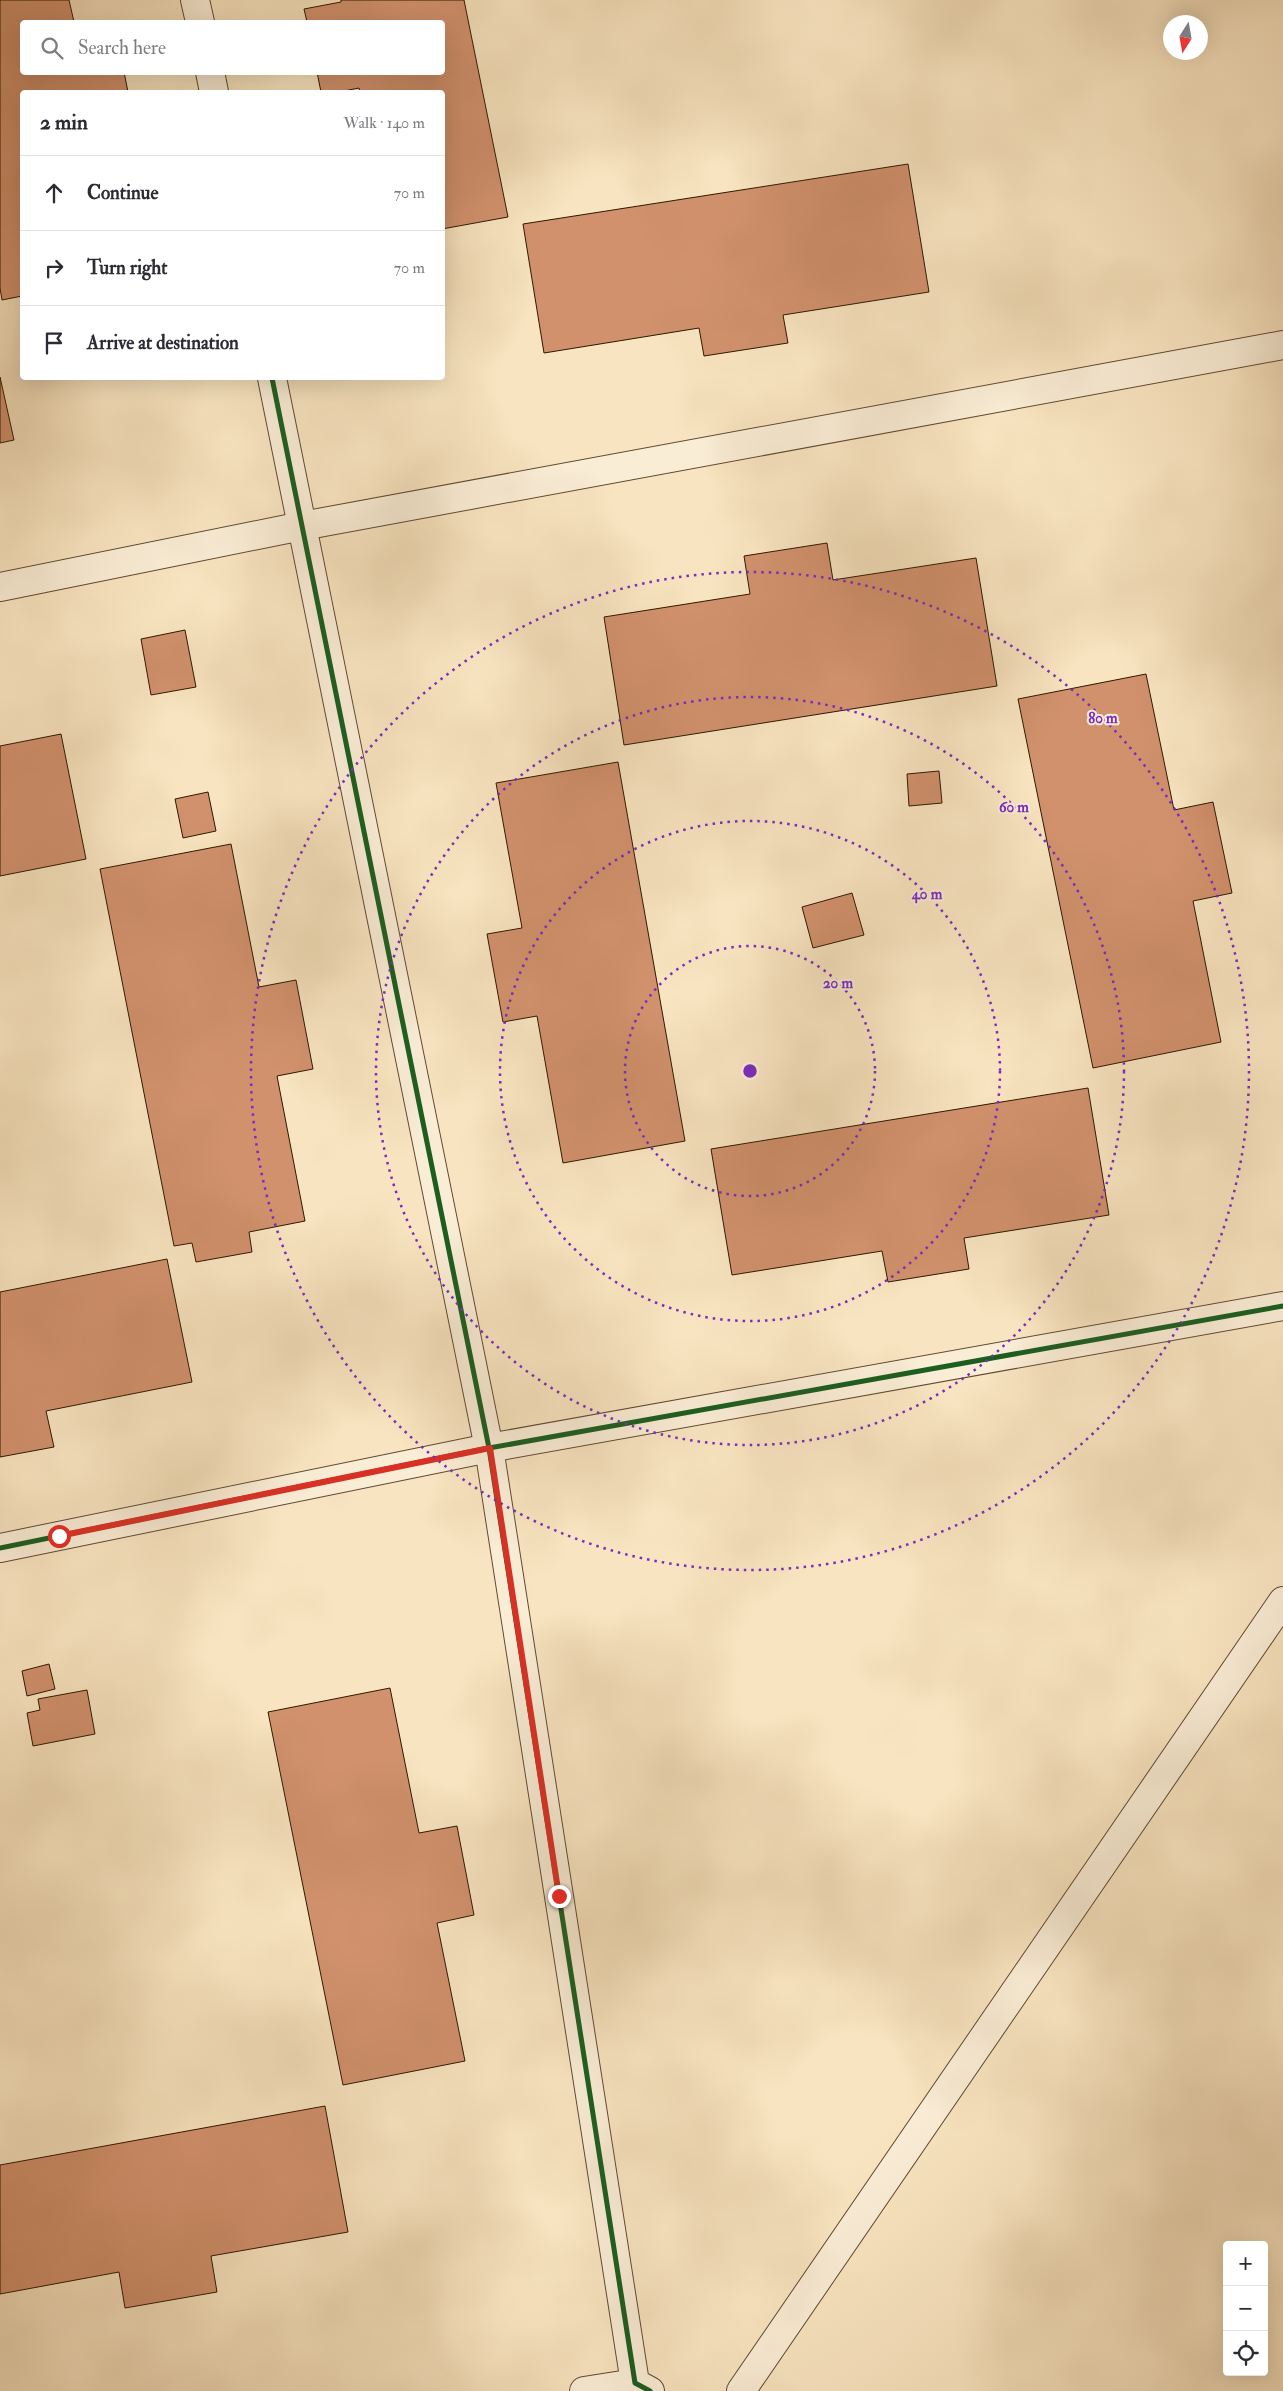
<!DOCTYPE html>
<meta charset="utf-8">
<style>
body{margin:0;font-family:"IM FELL Double Pica",serif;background:#f7f7f7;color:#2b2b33}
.controls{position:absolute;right:15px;bottom:15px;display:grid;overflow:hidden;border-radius:5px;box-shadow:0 5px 20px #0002}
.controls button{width:45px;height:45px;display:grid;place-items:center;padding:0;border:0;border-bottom:1px solid #e1e1e2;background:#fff;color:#2b2b33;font:25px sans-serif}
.compass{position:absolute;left:1163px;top:15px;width:45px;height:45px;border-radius:50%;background:#fff;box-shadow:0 5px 20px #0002;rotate:191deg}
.stop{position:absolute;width:15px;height:15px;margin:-11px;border:4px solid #d93025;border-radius:50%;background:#fff}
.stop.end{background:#d93025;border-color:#fff;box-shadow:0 1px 5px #0008}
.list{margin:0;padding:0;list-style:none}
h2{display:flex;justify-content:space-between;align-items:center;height:65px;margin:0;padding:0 20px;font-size:21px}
h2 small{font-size:16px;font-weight:400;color:#7c7c81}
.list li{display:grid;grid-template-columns:32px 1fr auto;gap:15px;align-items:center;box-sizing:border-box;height:75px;padding:0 20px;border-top:1px solid #e1e1e2}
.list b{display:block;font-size:19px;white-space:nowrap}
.list em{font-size:16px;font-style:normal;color:#7c7c81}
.icon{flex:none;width:28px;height:28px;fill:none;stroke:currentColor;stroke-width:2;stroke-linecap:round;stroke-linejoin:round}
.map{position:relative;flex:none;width:1283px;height:2391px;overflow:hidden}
.search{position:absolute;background:#fff;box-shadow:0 5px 20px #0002;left:20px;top:20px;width:425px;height:55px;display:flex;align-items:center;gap:12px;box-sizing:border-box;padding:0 18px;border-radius:5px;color:#7c7c81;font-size:19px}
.panel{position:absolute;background:#fff;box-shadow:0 5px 20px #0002;left:20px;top:90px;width:425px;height:290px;border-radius:5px}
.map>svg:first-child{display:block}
.building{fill:#d1916d;stroke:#2e1700}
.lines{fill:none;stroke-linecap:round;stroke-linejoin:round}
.street-casing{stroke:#604a30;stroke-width:30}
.street{stroke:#faedd6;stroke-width:28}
.cycleway-casing{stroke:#faedd6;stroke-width:8}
.cycleway{stroke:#1b5e20;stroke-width:5}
.route{stroke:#d93025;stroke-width:6}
.ring{fill:none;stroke:#7b2cbf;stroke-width:2.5;stroke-dasharray:2.5 5}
.centre{fill:#7b2cbf;stroke:#faedd6;stroke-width:2.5}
.ring-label{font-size:15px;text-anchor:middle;font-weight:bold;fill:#7b2cbf;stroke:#faedd6;stroke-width:4;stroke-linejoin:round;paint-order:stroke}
</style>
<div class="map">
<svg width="1283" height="2391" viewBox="0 0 1283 2391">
<rect width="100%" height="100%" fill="#f8e4c0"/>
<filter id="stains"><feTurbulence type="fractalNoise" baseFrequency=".004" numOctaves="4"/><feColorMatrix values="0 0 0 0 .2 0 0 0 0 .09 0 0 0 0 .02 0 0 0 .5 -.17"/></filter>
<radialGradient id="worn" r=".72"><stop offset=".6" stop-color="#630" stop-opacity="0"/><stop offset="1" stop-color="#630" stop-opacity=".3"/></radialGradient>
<g class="building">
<path d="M0,0H69L74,22H22V72H124L128,92H22V296L2,300L0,288Z"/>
<path d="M341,0H464L508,217L442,229V92H360L359,88L339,92H321L317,72H442V22H307L304,9L341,2Z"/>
<path d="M908,164L929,292L783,315L788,343L704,356L699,328L544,353L523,224Z"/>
<path d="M0,377L14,440L0,443Z"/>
<path d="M827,543L833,580L976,558L997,686L624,745L604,617L750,594L744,556Z"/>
<path d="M185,630L196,687L151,695L141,639Z"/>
<path d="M1146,674L1174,810L1213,802L1232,893L1193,901L1221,1042L1093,1068L1018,699Z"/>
<path d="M61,734L86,859L0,876V746Z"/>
<path d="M618,762L685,1141L563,1163L537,1016L503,1022L487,934L522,928L496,783Z"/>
<path d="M939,771L942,803L909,806L907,774Z"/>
<path d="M208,792L216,831L183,838L175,799Z"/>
<path d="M231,844L259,987L296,980L313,1069L277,1076L305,1221L249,1232L252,1252L196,1262L192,1243L174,1246L100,869Z"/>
<path d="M852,893L864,935L813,948L802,907Z"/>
<path d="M1088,1088L1109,1215L964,1238L969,1269L888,1282L882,1251L732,1275L711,1149Z"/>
<path d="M167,1259L192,1382L46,1411L54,1447L0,1457V1292Z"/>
<path d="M49,1664L55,1689L27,1696L22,1671Z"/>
<path d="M390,1688L419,1833L457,1826L474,1915L437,1923L465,2061L343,2085L268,1712Z"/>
<path d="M87,1690L95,1734L33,1746L27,1713L40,1710L38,1699Z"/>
<path d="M325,2106L348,2232L211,2256L217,2292L125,2308L119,2272L0,2294V2165Z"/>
</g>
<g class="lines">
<defs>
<g id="street">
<path d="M195,0L200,22"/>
<path d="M210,72L214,92"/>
<path d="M272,378L489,1448L1283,1306"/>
<path d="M0,587L302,526L1283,345"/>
<path d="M0,1548L489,1448L635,2383L650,2391"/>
<path d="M584,2391L635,2383"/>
<path d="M741,2391L1283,1601"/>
</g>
</defs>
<use href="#street" class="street-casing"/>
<use href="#street" class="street"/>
<defs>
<g id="cycleway">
<path d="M272,378L489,1448L1283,1306"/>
<path d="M0,1548L489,1448L635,2383L650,2391"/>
</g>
</defs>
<use href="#cycleway" class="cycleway-casing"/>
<use href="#cycleway" class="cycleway"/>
</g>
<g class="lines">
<path class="route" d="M59,1536L490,1448L559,1896"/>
</g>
<g class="ring">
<circle cx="750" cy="1071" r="125"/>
<circle cx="750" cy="1071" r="250"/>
<circle cx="750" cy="1071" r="374"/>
<circle cx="750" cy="1071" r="499"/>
</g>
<circle cx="750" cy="1071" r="8" class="centre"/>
<g class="ring-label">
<text x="1103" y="723">80 m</text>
<text x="1014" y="812">60 m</text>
<text x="927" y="899">40 m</text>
<text x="838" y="988">20 m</text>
</g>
<rect width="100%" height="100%" filter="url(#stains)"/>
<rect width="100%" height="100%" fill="url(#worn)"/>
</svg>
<div class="controls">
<button>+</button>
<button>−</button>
<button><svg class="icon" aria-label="locate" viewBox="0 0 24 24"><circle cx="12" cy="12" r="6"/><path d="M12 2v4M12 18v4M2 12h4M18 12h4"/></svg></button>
</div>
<svg class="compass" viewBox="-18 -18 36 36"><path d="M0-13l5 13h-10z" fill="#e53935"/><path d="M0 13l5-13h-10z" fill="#7c7c81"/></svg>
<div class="stop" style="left:59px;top:1536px"></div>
<div class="stop end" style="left:559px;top:1896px"></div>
<div class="search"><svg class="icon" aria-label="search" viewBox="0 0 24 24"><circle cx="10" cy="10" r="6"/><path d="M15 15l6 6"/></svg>Search here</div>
<section class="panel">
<h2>2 min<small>Walk · 140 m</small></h2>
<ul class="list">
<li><svg class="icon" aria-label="ahead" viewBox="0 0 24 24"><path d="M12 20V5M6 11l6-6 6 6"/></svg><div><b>Continue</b></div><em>70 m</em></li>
<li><svg class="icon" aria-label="right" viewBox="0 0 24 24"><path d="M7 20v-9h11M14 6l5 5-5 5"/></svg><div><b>Turn right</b></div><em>70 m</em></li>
<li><svg class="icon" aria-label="arrive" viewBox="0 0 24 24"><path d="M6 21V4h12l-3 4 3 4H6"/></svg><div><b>Arrive at destination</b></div></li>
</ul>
</section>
</div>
